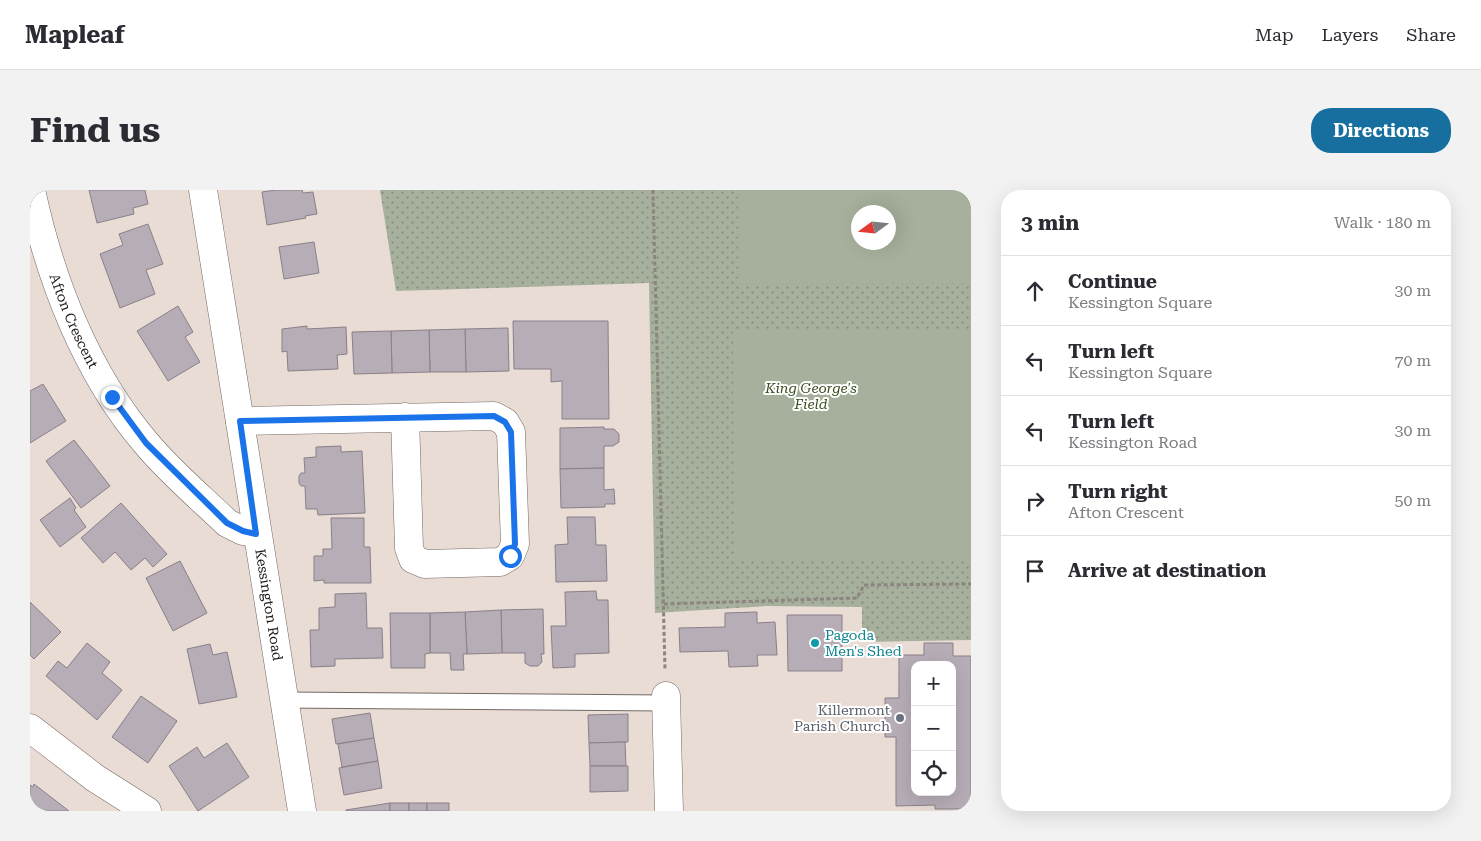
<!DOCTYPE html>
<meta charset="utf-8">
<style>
body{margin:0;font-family:"Roboto Serif",serif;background:#f2f2f3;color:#2b2b33}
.controls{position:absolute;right:15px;bottom:15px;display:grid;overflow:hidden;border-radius:10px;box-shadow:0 5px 20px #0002}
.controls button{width:45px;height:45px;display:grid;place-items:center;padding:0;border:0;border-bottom:1px solid #e1e1e2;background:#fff;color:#2b2b33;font:25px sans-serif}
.compass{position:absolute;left:821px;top:15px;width:45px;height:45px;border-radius:50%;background:#fff;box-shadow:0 5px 20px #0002;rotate:255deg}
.stop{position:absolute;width:15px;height:15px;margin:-11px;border:4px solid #1a73e8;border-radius:50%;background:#fff}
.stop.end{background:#1a73e8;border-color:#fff;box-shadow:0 1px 5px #0008}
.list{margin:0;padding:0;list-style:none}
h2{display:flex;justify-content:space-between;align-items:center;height:65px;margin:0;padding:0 20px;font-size:21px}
h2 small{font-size:16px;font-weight:400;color:#7c7c81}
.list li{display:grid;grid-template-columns:32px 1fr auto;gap:15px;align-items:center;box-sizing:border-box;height:70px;padding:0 20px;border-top:1px solid #e1e1e2}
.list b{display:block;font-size:19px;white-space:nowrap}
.list p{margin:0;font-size:16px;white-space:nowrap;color:#7c7c81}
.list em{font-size:16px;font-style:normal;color:#7c7c81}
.icon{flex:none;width:28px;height:28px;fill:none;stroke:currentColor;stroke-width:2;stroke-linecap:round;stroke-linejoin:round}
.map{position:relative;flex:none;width:941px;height:621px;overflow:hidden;border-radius:20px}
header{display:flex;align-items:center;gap:30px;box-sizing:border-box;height:70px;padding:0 25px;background:#fff;border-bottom:1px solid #e1e1e2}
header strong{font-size:24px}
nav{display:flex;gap:28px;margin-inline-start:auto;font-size:18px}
.intro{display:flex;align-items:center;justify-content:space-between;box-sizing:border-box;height:120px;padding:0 30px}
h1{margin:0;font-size:35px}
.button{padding:12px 22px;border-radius:20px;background:#166f9e;color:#fff;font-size:18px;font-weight:700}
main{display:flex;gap:30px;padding:0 30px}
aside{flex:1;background:#fff;border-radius:20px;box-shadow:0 5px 20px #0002}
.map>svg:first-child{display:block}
.grass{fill:url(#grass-dots);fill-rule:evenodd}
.garden{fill:#a6b09c;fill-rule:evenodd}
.building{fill:#b6adb6;stroke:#898088;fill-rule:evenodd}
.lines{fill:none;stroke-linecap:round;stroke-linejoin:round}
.service-casing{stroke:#736963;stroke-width:17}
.minor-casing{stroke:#736963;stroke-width:29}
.path{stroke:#8c847f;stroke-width:3;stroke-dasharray:4 2.5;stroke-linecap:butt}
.service{stroke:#fff;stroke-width:15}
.minor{stroke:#fff;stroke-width:28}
.route{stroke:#1a73e8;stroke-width:6}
.culture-dot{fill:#0f9aa8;stroke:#fff;stroke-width:2}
.worship-dot{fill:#6b7280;stroke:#fff;stroke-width:2}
.labels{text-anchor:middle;stroke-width:4;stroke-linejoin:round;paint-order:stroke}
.street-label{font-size:14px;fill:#1d1917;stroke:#fff}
.park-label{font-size:14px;font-style:italic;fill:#374c1b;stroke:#fff}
.culture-label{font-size:14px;fill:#0d838f;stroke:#fff;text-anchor:start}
.worship-label{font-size:14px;fill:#5b616d;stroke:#fff;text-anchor:end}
</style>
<header>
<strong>Mapleaf</strong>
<nav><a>Map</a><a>Layers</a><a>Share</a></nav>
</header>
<div class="intro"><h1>Find us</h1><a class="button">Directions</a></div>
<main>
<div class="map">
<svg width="941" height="621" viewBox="0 0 941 621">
<defs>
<pattern id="grass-dots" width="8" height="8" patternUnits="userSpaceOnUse" patternTransform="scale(1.25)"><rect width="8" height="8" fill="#a6b09c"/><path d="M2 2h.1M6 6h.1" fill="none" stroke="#878e7e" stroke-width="1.8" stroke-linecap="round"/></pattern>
</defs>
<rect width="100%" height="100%" fill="#e8dcd5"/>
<path class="grass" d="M350,0H941V450L832,452V417L737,416L625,423L619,93L366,101ZM828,22H858V52H828Z"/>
<g class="garden">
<path d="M708,0H941V93L708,94ZM828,22H858V52H828Z"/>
<path d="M941,139V370L704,371L703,140Z"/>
</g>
<g class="building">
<path d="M59,0H115L118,14L103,18L104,24L67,33Z"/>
<path d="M246,0H272L273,3L283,2L287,24L275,26L276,28L237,35L232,2Z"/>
<path d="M118,34L133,74L116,80L125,104L90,118L70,64L93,55L89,44Z"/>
<path d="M284,52L289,83L254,89L249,57Z"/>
<path d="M148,116L163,142L155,147L170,172L138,191L107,141Z"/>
<path d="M483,131H578L579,229H532V191L521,192V179H484Z"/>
<path d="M277,136V139L316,137L317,164L307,165L308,179L258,181L257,161L252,162V139Z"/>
<path d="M478,138L479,181L436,182L435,139Z"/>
<path d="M435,139L436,182H400L399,140Z"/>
<path d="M399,140L400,182L362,183L361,141Z"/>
<path d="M361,141L362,183L324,184L322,142Z"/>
<path d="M13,194L36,231L0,253V201Z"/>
<path d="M574,237V239H584L589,244V252L583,256H574V278L530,279V238Z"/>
<path d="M44,250L80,296L51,318L16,271Z"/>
<path d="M311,256V262L332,261L335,323L288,325L287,319H276L275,296H271L269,293V286L271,283H275L274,268L286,267V257Z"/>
<path d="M574,278V300L584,299L585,314H575V317L531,318L530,279Z"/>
<path d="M40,308L46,318L44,320L56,337L30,357L10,330Z"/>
<path d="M91,313L137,364L123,377L115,368L101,380L85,362L73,373L51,348Z"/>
<path d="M537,327H565L566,355H576L577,391L526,392L525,355L538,354Z"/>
<path d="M301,328H334V357H340L341,393H294V390L284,391V366H293V359H302Z"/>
<path d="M150,371L177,423L143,441L116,388Z"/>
<path d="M566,401L567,410H578L579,463L545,464V477L523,478L521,436H536L535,402Z"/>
<path d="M336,403L337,438H352L353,468L305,469V476L281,477L280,440H289V418L305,417V404Z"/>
<path d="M0,412L31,442L4,469L0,465Z"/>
<path d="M513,419L514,464H511L512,472L508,476H500L495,473V463H472L471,420Z"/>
<path d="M471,420L472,463L437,464L435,422Z"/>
<path d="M435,422L437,464H433L434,480H421L420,463H400V423Z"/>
<path d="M727,422V433L745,432L747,465H727L728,476L699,477L698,461L650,462L649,438L695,437V423Z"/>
<path d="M360,423H400V463L395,464V478H361Z"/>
<path d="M757,425H812V481H758Z"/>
<path d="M57,453L80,472L72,483L92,500L67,530L16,486L28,471L37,478Z"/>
<path d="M894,453H923V466H941V619H905V615L866,616V547H855V508H869V465H894ZM885,475H922V602H885Z"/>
<path d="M180,454L183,465L197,462L207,507L169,514L157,459Z"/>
<path d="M111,506L147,531L118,573L82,547Z"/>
<path d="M340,523L344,548L306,554L302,529Z"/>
<path d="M598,524V552L559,553L558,525Z"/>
<path d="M344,548L348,571L312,577L308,554Z"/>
<path d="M595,552L596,576H560L559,553Z"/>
<path d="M197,553L219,587L168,621L139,576L167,557L174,568Z"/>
<path d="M348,571L352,598L314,605L309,578Z"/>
<path d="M560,576H598V601L560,602Z"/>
<path d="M4,594L39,621H0V595L3,597Z"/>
<path d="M360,613V621H316V620Z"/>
<rect x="360" y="613" width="19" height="8"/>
<rect x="379" y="613" width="18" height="8"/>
<rect x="397" y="613" width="22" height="8"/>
</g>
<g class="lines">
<defs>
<path id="service" d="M253,510L636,513"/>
<g id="minor">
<path id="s1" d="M1,0C20,89 56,183 116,253C140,282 170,307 197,333L213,341L226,343"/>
<path id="s2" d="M173,0L272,621"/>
<path d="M210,231L464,226L475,232L481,242L485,354L480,366L470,372L395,374L383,369L379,358L375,227"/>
<path d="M636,506L639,621"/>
<path d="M0,538L65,588L117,621"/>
</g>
</defs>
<use href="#service" class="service-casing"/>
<use href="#minor" class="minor-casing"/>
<g class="path">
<path d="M623,0L635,480"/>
<path d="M634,414L827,408L834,395L941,394"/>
</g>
<use href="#service" class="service"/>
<use href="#minor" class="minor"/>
</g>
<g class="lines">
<path class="route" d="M82,207L116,253L197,333L213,341L226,344L210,231L464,226L475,232L481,242L485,354L480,366"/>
</g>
<circle class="culture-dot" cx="785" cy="453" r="5"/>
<circle class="worship-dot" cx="870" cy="528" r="5"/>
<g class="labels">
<g class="street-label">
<text dy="5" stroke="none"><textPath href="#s1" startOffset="138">Afton Crescent</textPath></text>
<text dy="5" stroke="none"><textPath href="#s2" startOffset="420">Kessington Road</textPath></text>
</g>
<g class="park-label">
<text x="781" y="203">King George's<tspan x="781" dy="16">Field</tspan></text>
</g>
<g class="culture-label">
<text x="795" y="450">Pagoda<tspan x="795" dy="16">Men's Shed</tspan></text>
</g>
<g class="worship-label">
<text x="860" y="525">Killermont<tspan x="860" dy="16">Parish Church</tspan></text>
</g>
</g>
</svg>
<div class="controls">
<button>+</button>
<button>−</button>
<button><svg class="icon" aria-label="locate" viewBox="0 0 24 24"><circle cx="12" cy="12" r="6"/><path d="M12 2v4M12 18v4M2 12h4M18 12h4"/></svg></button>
</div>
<svg class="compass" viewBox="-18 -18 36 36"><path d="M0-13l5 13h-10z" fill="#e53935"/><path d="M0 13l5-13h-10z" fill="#7c7c81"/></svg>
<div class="stop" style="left:480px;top:366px"></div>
<div class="stop end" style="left:82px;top:207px"></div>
</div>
<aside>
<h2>3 min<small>Walk · 180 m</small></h2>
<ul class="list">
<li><svg class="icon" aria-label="ahead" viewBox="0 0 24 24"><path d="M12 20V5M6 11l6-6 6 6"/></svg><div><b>Continue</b><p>Kessington Square</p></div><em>30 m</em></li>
<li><svg class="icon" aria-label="left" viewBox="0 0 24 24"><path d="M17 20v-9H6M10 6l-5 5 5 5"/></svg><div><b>Turn left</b><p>Kessington Square</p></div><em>70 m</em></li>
<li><svg class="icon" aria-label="left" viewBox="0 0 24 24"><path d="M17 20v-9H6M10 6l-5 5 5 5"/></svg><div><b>Turn left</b><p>Kessington Road</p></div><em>30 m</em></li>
<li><svg class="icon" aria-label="right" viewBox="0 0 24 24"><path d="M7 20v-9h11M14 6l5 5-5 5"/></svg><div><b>Turn right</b><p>Afton Crescent</p></div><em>50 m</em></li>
<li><svg class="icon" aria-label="arrive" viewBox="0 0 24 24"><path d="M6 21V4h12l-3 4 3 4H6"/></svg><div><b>Arrive at destination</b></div></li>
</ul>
</aside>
</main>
